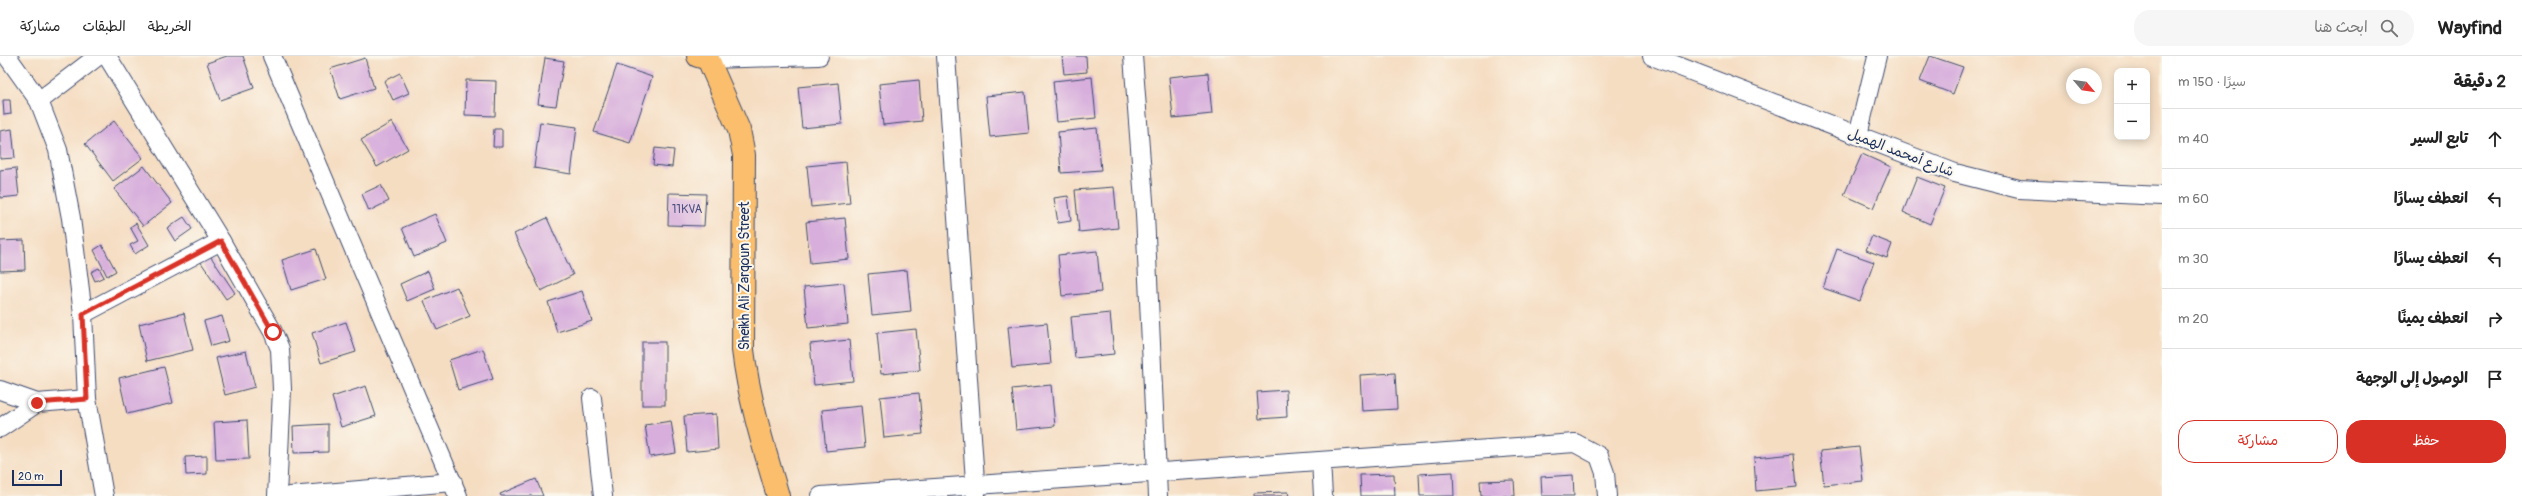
<!DOCTYPE html>
<html lang="ar">
<meta charset="utf-8">
<style>
body{margin:0;font-family:Pangolin,"Playpen Sans Arabic",sans-serif;background:#f6f6f6;color:#222;direction:rtl}
.controls{position:absolute;right:12px;top:12px;display:grid;overflow:hidden;border-radius:8px;box-shadow:0 2px 10px #0003}
.controls button{width:36px;height:36px;display:grid;place-items:center;padding:0;border:0;border-bottom:1px solid #e0e0e0;background:#fff;color:#222;font:20px sans-serif}
.compass{position:absolute;left:2066px;top:12px;width:36px;height:36px;border-radius:50%;background:#fff;box-shadow:0 2px 10px #0003;rotate:119deg}
.scale{position:absolute;left:12px;bottom:10px;width:50px;box-sizing:border-box;padding-left:4px;border:2px solid #1b2f5e;border-top:0;font-size:11px;line-height:14px;white-space:nowrap;color:#1b2f5e;-webkit-text-stroke:3px #fbf7ec;paint-order:stroke}
.stop{position:absolute;width:12px;height:12px;margin:-9px;border:3px solid #d93025;border-radius:50%;background:#fff}
.stop.end{background:#d93025;border-color:#fff;box-shadow:0 1px 4px #0008}
.list{margin:0;padding:0;list-style:none}
h2{display:flex;justify-content:space-between;align-items:center;height:52px;margin:0;padding:0 16px;font-size:17px}
h2 small{font-size:13px;font-weight:400;color:#767676}
.list li{display:grid;grid-template-columns:26px 1fr auto;gap:12px;align-items:center;box-sizing:border-box;height:60px;padding:0 16px;border-top:1px solid #e0e0e0}
.list b{display:block;font-size:15px;white-space:nowrap}
.list em{font-size:13px;font-style:normal;color:#767676}
.actions{display:flex;gap:8px;padding:12px 16px}
.actions a{flex:1;padding:9px 0;border:1px solid #d93025;border-radius:16px;text-align:center;font-size:14px;color:#d93025}
.actions .main{background:#d93025;color:#fff}
.icon{flex:none;width:22px;height:22px;fill:none;stroke:currentColor;stroke-width:2;stroke-linecap:round;stroke-linejoin:round}
.map{position:relative;flex:none;width:2162px;height:440px;overflow:hidden;direction:ltr}
header{display:flex;align-items:center;gap:24px;box-sizing:border-box;height:56px;padding:0 20px;background:#fff;border-bottom:1px solid #e0e0e0}
header strong{font-size:19px}
nav{display:flex;gap:22px;margin-inline-start:auto;font-size:14px}
.search{width:280px;height:36px;background:#f6f6f6;display:flex;align-items:center;gap:10px;box-sizing:border-box;padding:0 14px;border-radius:16px;color:#767676;font-size:15px}
main{display:flex}
aside{flex:1;background:#fff}
.map>svg:first-child{display:block}
.building{fill:#d7aedc}
.lines{fill:none;stroke-linecap:round;stroke-linejoin:round}
.minor-casing{stroke:#3c496d;stroke-width:20}
.major-casing{stroke:#3c496d;stroke-width:24}
.minor{stroke:#fff;stroke-width:18}
.major{stroke:#fabe6d;stroke-width:22}
.route{stroke:#d93025;stroke-width:5}
.labels{text-anchor:middle;stroke-width:4;stroke-linejoin:round;paint-order:stroke}
.number-label{font-size:12px;fill:#4a4f7e}
.street-label{font-size:14px;fill:#1b2f5e;stroke:#fbf7ec}
</style>
<header>
<strong>Wayfind</strong>
<div class="search"><svg class="icon" aria-label="search" viewBox="0 0 24 24"><circle cx="10" cy="10" r="6"/><path d="M15 15l6 6"/></svg>ابحث هنا</div>
<nav><a>الخريطة</a><a>الطبقات</a><a>مشاركة</a></nav>
</header>
<main>
<aside>
<h2>2 دقيقة<small>سيرًا · 150 m</small></h2>
<ul class="list">
<li><svg class="icon" aria-label="ahead" viewBox="0 0 24 24"><path d="M12 20V5M6 11l6-6 6 6"/></svg><div><b>تابع السير</b></div><em>40 m</em></li>
<li><svg class="icon" aria-label="left" viewBox="0 0 24 24"><path d="M17 20v-9H6M10 6l-5 5 5 5"/></svg><div><b>انعطف يسارًا</b></div><em>60 m</em></li>
<li><svg class="icon" aria-label="left" viewBox="0 0 24 24"><path d="M17 20v-9H6M10 6l-5 5 5 5"/></svg><div><b>انعطف يسارًا</b></div><em>30 m</em></li>
<li><svg class="icon" aria-label="right" viewBox="0 0 24 24"><path d="M7 20v-9h11M14 6l5 5-5 5"/></svg><div><b>انعطف يمينًا</b></div><em>20 m</em></li>
<li><svg class="icon" aria-label="arrive" viewBox="0 0 24 24"><path d="M6 21V4h12l-3 4 3 4H6"/></svg><div><b>الوصول إلى الوجهة</b></div></li>
</ul>
<div class="actions"><a class="main">حفظ</a><a>مشاركة</a></div>
</aside>
<div class="map">
<svg width="2162" height="440" viewBox="0 0 2162 440">
<rect width="100%" height="100%" fill="#fbf7ec"/>
<filter id="ink" filterUnits="userSpaceOnUse"><feTurbulence type="fractalNoise" baseFrequency=".025" numOctaves="2"/><feDisplacementMap in="SourceGraphic" scale="8" xChannelSelector="R" yChannelSelector="G"/><feConvolveMatrix kernelMatrix="1 2 1 2 8 2 1 2 1" color-interpolation-filters="sRGB"/></filter>
<filter id="wash" filterUnits="userSpaceOnUse"><feTurbulence type="fractalNoise" baseFrequency=".012" numOctaves="4" result="noise"/><feDisplacementMap in="SourceGraphic" scale="16" xChannelSelector="R" yChannelSelector="G"/><feGaussianBlur stdDeviation="0.9" result="paint"/><feColorMatrix in="noise" values="0 0 0 0 0 0 0 0 0 0 0 0 0 0 0 0 0 1.4 0 .05"/><feComposite in="paint" operator="in"/></filter>
<g filter="url(#wash)">
<rect width="100%" height="100%" fill="#f5ddc2"/>
<g id="blocks">
<g class="building">
<path d="M227,0H243L254,32L220,44L207,7Z"/>
<path d="M1062,0H1086L1087,16L1064,18Z"/>
<path d="M1930,0L1963,11L1953,38L1920,25Z"/>
<path d="M365,2L374,32L340,43L330,13Z"/>
<path d="M545,2L564,5L556,50L538,48Z"/>
<path d="M617,9L652,21L630,87L594,76Z"/>
<path d="M400,17L409,37L393,44L384,25Z"/>
<path d="M1208,17L1212,58L1173,62L1169,21Z"/>
<path d="M1092,21L1096,62L1057,66L1053,25Z"/>
<path d="M466,24L496,25L495,60L465,59Z"/>
<path d="M919,24L922,65L883,69L879,28Z"/>
<path d="M838,27L842,68L802,72L798,31Z"/>
<path d="M1025,36L1029,77L990,81L986,40Z"/>
<path d="M3,44H10L11,58L4,59Z"/>
<path d="M114,65L143,102L113,125L85,88Z"/>
<path d="M392,66L408,93L377,111L361,84Z"/>
<path d="M540,66L577,71L571,118L534,112Z"/>
<path d="M1097,72L1101,114L1061,117L1058,76Z"/>
<path d="M12,73L15,102L0,103V75Z"/>
<path d="M494,73H502V91H493Z"/>
<path d="M655,92L674,94L672,111L653,109Z"/>
<path d="M1862,98L1891,111L1873,152L1844,139Z"/>
<path d="M846,106L850,147L811,151L807,110Z"/>
<path d="M144,110L172,147L143,170L114,133Z"/>
<path d="M16,112L19,140L0,142V114Z"/>
<path d="M1917,121L1945,132L1930,168L1903,156Z"/>
<path d="M381,129L389,145L369,155L362,138Z"/>
<path d="M1114,131L1118,172L1079,176L1075,134Z"/>
<path d="M669,137L706,138L704,170L668,169Z"/>
<path d="M1068,140L1071,165L1058,167L1054,142Z"/>
<path d="M435,158L447,187L414,201L402,172Z"/>
<path d="M184,161L192,173L175,185L167,172Z"/>
<path d="M547,162L573,219L541,235L514,178Z"/>
<path d="M845,162L849,203L810,207L806,166Z"/>
<path d="M136,167L149,189L135,198L130,189L138,185L130,171Z"/>
<path d="M1872,180L1892,188L1887,202L1866,194Z"/>
<path d="M24,184L25,214L0,215V185Z"/>
<path d="M102,189L116,215L107,220L94,194Z"/>
<path d="M316,193L326,223L291,234L282,204Z"/>
<path d="M1837,193L1874,206L1860,245L1823,232Z"/>
<path d="M1097,195L1101,236L1062,240L1058,199Z"/>
<path d="M209,198L235,237L226,243L200,205Z"/>
<path d="M99,212L104,221L95,225L91,216Z"/>
<path d="M907,214L911,255L872,259L868,218Z"/>
<path d="M428,215L435,233L407,245L400,228Z"/>
<path d="M844,227L848,268L808,272L804,231Z"/>
<path d="M457,231L470,260L437,274L424,245Z"/>
<path d="M582,235L592,265L557,276L548,246Z"/>
<path d="M184,257L193,294L147,305L139,268Z"/>
<path d="M1110,257L1114,298L1075,302L1071,261Z"/>
<path d="M222,260L229,285L211,290L204,265Z"/>
<path d="M346,266L356,296L321,307L312,277Z"/>
<path d="M1047,267L1051,308L1012,312L1008,271Z"/>
<path d="M916,273L920,314L881,318L877,277Z"/>
<path d="M849,284L853,325L814,329L810,288Z"/>
<rect x="642" y="286" width="23" height="63"/>
<path d="M483,293L493,323L458,334L449,304Z"/>
<path d="M246,295L255,331L225,339L216,302Z"/>
<path d="M164,311L173,347L127,358L119,322Z"/>
<path d="M1395,317L1397,353L1362,355L1360,319Z"/>
<path d="M1051,329L1055,370L1016,374L1012,333Z"/>
<path d="M366,330L376,360L341,371L332,341Z"/>
<path d="M1286,334L1287,361L1259,363L1257,336Z"/>
<path d="M919,337L923,378L884,382L880,341Z"/>
<path d="M861,350L865,391L826,395L822,354Z"/>
<path d="M716,358L718,393L687,396L684,360Z"/>
<path d="M247,364L249,403L216,404L214,366Z"/>
<path d="M671,365L676,397L650,401L645,369Z"/>
<path d="M328,368V396L294,397L293,370Z"/>
<path d="M1859,391L1863,425L1824,429L1820,395Z"/>
<path d="M1794,398L1797,431L1756,435L1754,402Z"/>
<path d="M207,400V418L186,419L185,401Z"/>
<path d="M1453,416L1454,440H1420L1419,418Z"/>
<path d="M1394,418L1395,440H1361L1360,419Z"/>
<path d="M1573,419L1574,440H1542L1541,421Z"/>
<path d="M536,423L543,440H501L500,438Z"/>
<path d="M1514,424L1515,440H1481L1480,425Z"/>
<path d="M1288,436L1289,440H1254V437Z"/>
</g>
</g>
</g>
<g filter="url(#ink)">
<use href="#blocks" fill-opacity="0" stroke="#3c496d" stroke-width="1"/>
<g class="lines">
<defs>
<g id="minor">
<path d="M7,0L39,45L58,94L71,162L83,258L87,343L104,440"/>
<path d="M107,0L221,185L273,276L280,293L282,333L277,440"/>
<path d="M272,0L458,440"/>
<path d="M708,0V3L819,0"/>
<path d="M946,0L976,440"/>
<path d="M1133,0L1145,158L1158,440"/>
<path d="M1652,0L1955,117L2019,133L2162,140"/>
<path d="M39,45L98,0"/>
<path d="M1858,79L1877,0"/>
<path d="M83,258L221,185"/>
<path d="M0,334L37,347"/>
<path d="M592,342L603,440"/>
<path d="M0,372L37,347L87,343"/>
<path d="M1321,405L1323,440"/>
<path d="M290,440L453,426"/>
<path d="M821,440L1575,387L1599,400L1605,417L1607,440"/>
</g>
<path id="major" d="M698,0L708,3L739,74L744,99L743,294C749,344 764,392 778,440"/>
</defs>
<use href="#minor" class="minor-casing"/>
<use href="#major" class="major-casing"/>
<use href="#minor" class="minor"/>
<use href="#major" class="major"/>
</g>
</g>
<g class="lines" filter="url(#ink)">
<path class="route" d="M37,347L87,343L83,258L221,185L273,276"/>
</g>
<g class="labels">
<g class="number-label">
<text x="687" y="157">11KVA</text>
</g>
<g class="street-label">
<text transform="translate(1901 96) rotate(21)" y="5">شارع أمحمد الهميل</text>
<text transform="translate(744 220) rotate(-90)" y="5">Sheikh Ali Zarqoun Street</text>
</g>
</g>
</svg>
<div class="controls">
<button>+</button>
<button>−</button>
</div>
<svg class="compass" viewBox="-18 -18 36 36"><path d="M0-13l5 13h-10z" fill="#e53935"/><path d="M0 13l5-13h-10z" fill="#767676"/></svg>
<div class="scale">20 m</div>
<div class="stop" style="left:273px;top:276px"></div>
<div class="stop end" style="left:37px;top:347px"></div>
</div>
</main>
